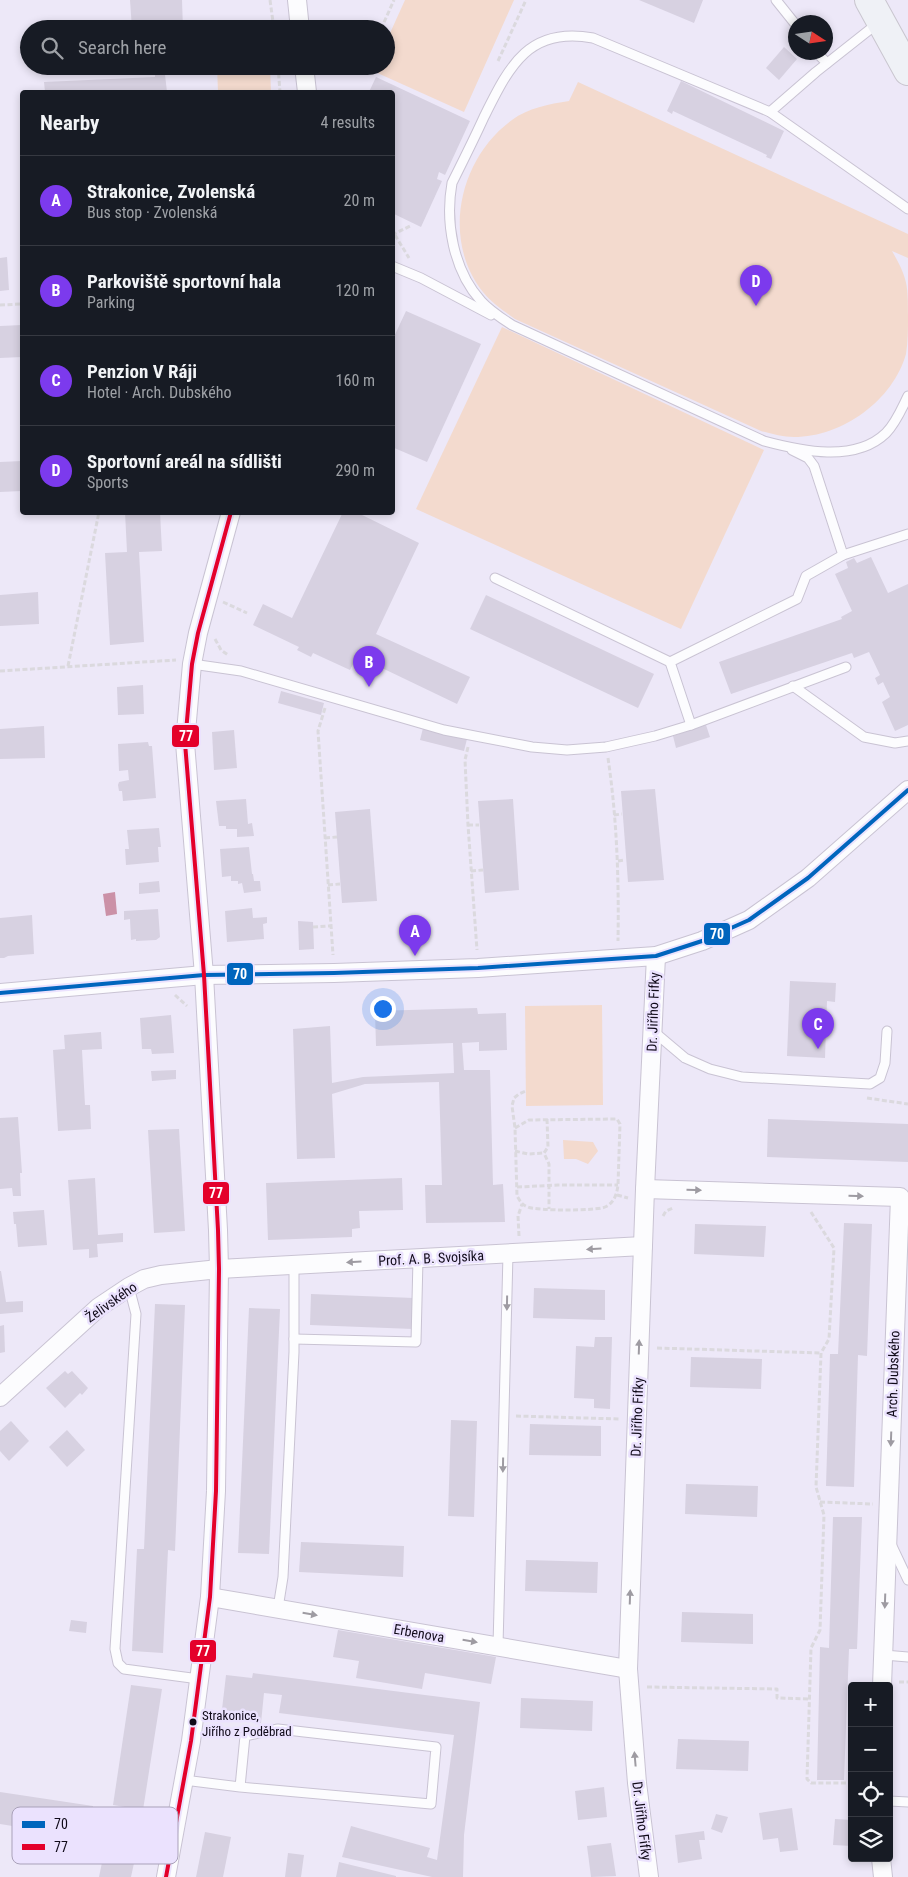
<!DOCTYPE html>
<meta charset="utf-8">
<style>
body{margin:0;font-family:"Roboto Condensed",sans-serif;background:#242831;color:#f1f3f6}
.controls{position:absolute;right:15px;bottom:15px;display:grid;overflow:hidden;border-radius:5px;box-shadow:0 2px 8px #0003}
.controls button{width:45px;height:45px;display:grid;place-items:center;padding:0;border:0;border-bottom:1px solid #363941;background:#171b24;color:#f1f3f6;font:25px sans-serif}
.compass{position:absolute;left:788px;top:15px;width:45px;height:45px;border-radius:50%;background:#171b24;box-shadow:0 2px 8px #0003;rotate:102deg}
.you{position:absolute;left:382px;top:1008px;width:18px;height:18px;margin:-12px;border:4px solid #fff;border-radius:50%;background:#1a73e8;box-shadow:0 0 0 8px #1a73e833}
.badge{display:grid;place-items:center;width:32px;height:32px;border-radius:50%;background:#7c3aed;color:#fff;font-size:16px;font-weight:700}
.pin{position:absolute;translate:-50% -41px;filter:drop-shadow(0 1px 2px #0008)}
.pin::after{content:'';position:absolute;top:26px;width:18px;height:15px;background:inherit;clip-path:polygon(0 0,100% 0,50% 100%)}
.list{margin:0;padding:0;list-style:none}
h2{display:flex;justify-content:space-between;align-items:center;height:65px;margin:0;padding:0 20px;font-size:21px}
h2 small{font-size:16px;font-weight:400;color:#9ea1a6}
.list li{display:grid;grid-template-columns:32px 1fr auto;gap:15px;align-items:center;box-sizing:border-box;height:90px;padding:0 20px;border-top:1px solid #363941}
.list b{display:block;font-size:19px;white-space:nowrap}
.list p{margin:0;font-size:16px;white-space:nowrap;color:#9ea1a6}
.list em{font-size:16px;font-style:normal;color:#9ea1a6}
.icon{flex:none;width:28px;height:28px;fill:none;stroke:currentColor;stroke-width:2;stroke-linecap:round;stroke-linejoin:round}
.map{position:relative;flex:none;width:908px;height:1877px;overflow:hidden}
.search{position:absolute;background:#171b24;box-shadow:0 2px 8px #0003;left:20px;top:20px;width:375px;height:55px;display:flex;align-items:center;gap:12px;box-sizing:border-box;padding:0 18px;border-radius:28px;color:#9ea1a6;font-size:19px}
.panel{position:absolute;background:#171b24;box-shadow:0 2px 8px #0003;left:20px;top:90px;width:375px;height:425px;border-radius:5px}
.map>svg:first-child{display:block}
.green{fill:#f3dace}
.water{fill:#cb91a7}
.building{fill:#d7d1e1}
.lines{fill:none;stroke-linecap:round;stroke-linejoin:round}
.service-casing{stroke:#c9c3d3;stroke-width:11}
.minor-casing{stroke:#c9c3d3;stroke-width:20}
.primary-casing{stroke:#c9c6cf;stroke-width:30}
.path{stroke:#dbd9de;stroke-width:3;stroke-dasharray:5 2.5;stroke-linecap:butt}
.service{stroke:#fcfcfe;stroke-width:9}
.minor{stroke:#fcfcfe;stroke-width:18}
.primary{stroke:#eff1f6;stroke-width:28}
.bus-1-casing{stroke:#ebe2fe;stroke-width:8}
.bus-2-casing{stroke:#ebe2fe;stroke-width:8}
.bus-1{stroke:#0065bd;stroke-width:4}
.bus-2{stroke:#e4002b;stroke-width:4}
.oneway{fill:#9e9ba2}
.bus-dot{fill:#100a19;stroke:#ebe2fe;stroke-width:2}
.labels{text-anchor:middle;stroke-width:5;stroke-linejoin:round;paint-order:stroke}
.bus-label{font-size:13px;fill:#100a19;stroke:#ebe2fe;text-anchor:start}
.street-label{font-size:14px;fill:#100a19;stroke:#ebe2fe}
.key{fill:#ebe2fe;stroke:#a9a1b9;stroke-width:1}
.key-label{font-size:14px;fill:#100a19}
.line-badge{stroke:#ebe2fe;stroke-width:2}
.badge-label{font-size:14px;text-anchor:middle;font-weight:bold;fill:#fff}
</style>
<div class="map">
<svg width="908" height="1877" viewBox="0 0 908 1877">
<rect width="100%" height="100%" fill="#ede8f8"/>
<g class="green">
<path d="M405,0H514L464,112L373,71L375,66H386V42Z"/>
<path d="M217,66H270L271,92H218Z"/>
<path d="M578,82L908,234V258L892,251C908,279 908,285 908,316C908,328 908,342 906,354C893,400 843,437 794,437C783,437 772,434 761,431L515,319C504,311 492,303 483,292C441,240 459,158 512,120C528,108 549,104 569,101Z"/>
<path d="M502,327L764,450L681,629L416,509Z"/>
<path d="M602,1005L603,1105L526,1106L525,1006Z"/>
<path d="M563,1140L593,1142L598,1151L588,1164L576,1159H564Z"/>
</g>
<path class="water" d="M115,892L117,914L106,916L103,894Z"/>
<g class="building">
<path d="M130,0H182L183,29H132Z"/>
<path d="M639,0H703L694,23Z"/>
<path d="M784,47L797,59L779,80L766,68Z"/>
<path d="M155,66H164L167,92H45L44,82L155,77Z"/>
<path d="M376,77L470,121L445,175L439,172L437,179L442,181L421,227L392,213V92H369Z"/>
<path d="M681,81L784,131L771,159L766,157L767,155L673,111L672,114L667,111Z"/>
<path d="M7,257L9,290L0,291V258Z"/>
<path d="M406,311L481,344L427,462L392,447V341Z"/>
<path d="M22,325V357L0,358V326Z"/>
<path d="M22,461V491L0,492V462Z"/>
<path d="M125,512H160L162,551L139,552L144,642L110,645L105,553L127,552Z"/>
<path d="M343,512H356L419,543L376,634L470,677L457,704L357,656L350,670L313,653L311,657L297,650L299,647L253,625L263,604L292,618Z"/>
<path d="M871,557L888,593L908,584V725L895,731L882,702L890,697L883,682L878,685L875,678L880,675L869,652L854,658L852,653L731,694L719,662L842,619L841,617L852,611L835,574L848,568L846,562L854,558L857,563Z"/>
<path d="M38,592L39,624L0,626V595Z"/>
<path d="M486,595L654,674L638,708L470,629Z"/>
<path d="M143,685L144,714L118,715L117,687Z"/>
<path d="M281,691L324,703L321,715L278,703Z"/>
<path d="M706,725L710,737L676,748L673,736Z"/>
<path d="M44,726L45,758L0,759V729Z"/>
<path d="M423,728L467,739L464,751L420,740Z"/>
<path d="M234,730L237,768L214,770L212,732Z"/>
<path d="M148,742L149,746H152L156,798L123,801L122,791H119L118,785L119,782L129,780L128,770L119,771L118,744Z"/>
<path d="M655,789L664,880L628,882L621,791Z"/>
<path d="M246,799L248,824L252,823L254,836L237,837V829H226V826H219L216,801Z"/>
<path d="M513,799L519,890L485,893L478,801Z"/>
<path d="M370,809L377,901L342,903L335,812Z"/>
<path d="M159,828L161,847H158L159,862L126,865L125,849H129L127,830Z"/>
<path d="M249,847L252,874H253L254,881H260L261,891L244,893L242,883L238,884V881H231V876L222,877L220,849Z"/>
<path d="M159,881L160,892L139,894V883Z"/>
<path d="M252,908L253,918L267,917V923L263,924L264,939L227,942L225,911Z"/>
<path d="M158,909L160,937L156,940L136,941V939L131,940L130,919L124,920V911Z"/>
<path d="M32,915L34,954L8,956L4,958H0V918Z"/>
<path d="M298,921L313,922L314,949L299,950Z"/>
<path d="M790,981L836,983L835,1002L827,1001L825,1058L787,1056Z"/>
<path d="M477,1008L478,1014L506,1013L507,1050L479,1051V1042L462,1043L464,1070H490L493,1185L503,1184L505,1222L426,1223L425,1185H442L439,1082L365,1084L332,1094L335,1158L297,1159L293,1029L330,1026L332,1083L363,1077L454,1073L453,1043L376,1046L375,1011Z"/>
<path d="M171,1015L174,1053L152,1054L151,1049H142L140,1018Z"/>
<path d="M101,1032L102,1049L82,1050L85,1105H90L91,1129L58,1131L53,1050L65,1049L64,1035Z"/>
<path d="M176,1070V1079L152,1081L151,1071Z"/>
<path d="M18,1117L22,1173H20L21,1196H13L12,1188L0,1189V1118Z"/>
<path d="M768,1119L908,1124V1162L767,1157Z"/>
<path d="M179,1129L185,1231L154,1233L148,1130Z"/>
<path d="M95,1178L98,1235L123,1233V1242L97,1244L98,1257L89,1258V1249L73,1250L68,1180Z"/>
<path d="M402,1178L403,1210L359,1211L360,1228L352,1229V1237L268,1240L266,1183Z"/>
<path d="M44,1210L47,1245L18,1247L16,1224H14L13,1212Z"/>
<path d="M844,1223L872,1224L867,1356L858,1355L854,1487L826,1486L830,1354H838Z"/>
<path d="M695,1224L766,1226L764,1257L694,1254Z"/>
<path d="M0,1271H1L6,1302L23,1301V1312L0,1314Z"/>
<path d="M534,1288L605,1290V1320L533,1318Z"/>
<path d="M311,1294L414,1298L413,1329L310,1325Z"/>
<path d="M155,1304L185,1305L175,1551L168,1550L163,1653L132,1651L137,1549H144Z"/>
<path d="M249,1308L280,1309L269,1554L238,1553Z"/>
<path d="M4,1325L5,1352L0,1353V1326Z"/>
<path d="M595,1337H612L610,1409L594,1408V1399L574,1398L576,1346L594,1347Z"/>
<path d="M691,1357L762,1359L761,1389L690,1387Z"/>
<path d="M65,1371L68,1374L72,1371L88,1388L82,1395L80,1393L65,1408L46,1388Z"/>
<path d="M451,1420L477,1421L474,1517L448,1516Z"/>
<path d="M11,1421L29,1441L9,1461L0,1451V1431Z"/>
<path d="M530,1424L601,1426V1456L529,1455Z"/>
<path d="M67,1430L85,1450L67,1467L49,1447Z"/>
<path d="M686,1484L758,1486L757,1517L685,1514Z"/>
<path d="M833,1517H862L857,1649H849L844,1780H817L820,1647L829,1648Z"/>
<path d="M301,1542L404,1546L403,1577L299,1572Z"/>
<path d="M526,1560L598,1562L597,1593L525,1591Z"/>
<path d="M682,1612L753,1614V1644L681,1642Z"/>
<path d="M71,1620L87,1622L86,1633L69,1631Z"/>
<path d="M338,1630L496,1657L491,1684L425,1673L422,1689L356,1678L359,1661L333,1657Z"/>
<path d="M253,1673L480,1702L464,1835L463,1877H432L342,1857L351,1826L430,1848L427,1857L437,1860L454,1735L279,1713L282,1695L264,1693L261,1723L221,1718L226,1675L252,1678Z"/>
<path d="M131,1685L162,1689L143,1810L113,1805Z"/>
<path d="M521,1698L593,1701L592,1731L520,1728Z"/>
<path d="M678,1739L749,1741L748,1771L676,1769Z"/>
<path d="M604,1787L607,1817L578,1820L575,1791Z"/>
<path d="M0,1792L93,1806L88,1838L0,1824Z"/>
<path d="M792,1808L798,1850L780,1852L778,1838L763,1840L759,1813Z"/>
<path d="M716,1814L728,1817L722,1833L711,1829Z"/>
<path d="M835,1819L852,1820V1846L833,1845Z"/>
<path d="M704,1831L705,1840H699L702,1859L678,1863L675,1835Z"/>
<path d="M205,1832L231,1837L223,1877H196Z"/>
<path d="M611,1843L616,1876L591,1877L587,1846Z"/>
<path d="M105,1848L136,1854L131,1877H99Z"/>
<path d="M288,1853L304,1855L301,1877H285Z"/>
<path d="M339,1862L396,1876V1877H336Z"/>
</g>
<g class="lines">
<defs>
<g id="service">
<path d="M776,0L796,25"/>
<path d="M816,52L827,63"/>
<path d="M770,112L816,72L878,23"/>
<path d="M908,209L770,112L593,38C528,26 509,67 484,117C474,139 463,161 452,183C445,222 453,270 481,301C490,311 501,318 512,325L764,441C801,451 855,463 886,433C896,423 902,408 908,396"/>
<path d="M392,266L421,278L491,315"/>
<path d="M792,450L808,458L814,466L843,555"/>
<path d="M495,578L670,662"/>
<path d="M192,664L241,671L444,730L532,747L567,750L606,747L655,736L691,725L846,667"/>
<path d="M793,686L864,737L895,743L908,741"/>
<path d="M691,725L670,662L797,599L806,576L843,555L908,534"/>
<path d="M653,1031L685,1058L710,1069L742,1077L870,1084L880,1078L885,1063L887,1031"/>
<path d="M129,1287L136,1314L115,1649L118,1663L124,1669L199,1679"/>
<path d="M294,1339L416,1342L418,1259"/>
<path d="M891,1544L908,1580"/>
<path d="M278,1608L283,1577L294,1352V1265"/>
<path d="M498,1646L508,1254"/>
<path d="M884,1655L908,1657"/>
<path d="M184,1780L240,1787L431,1804L436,1747L278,1729L245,1736L240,1787"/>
<path d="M889,1801L908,1802"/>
</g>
<g id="minor">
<path d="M297,0L300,29"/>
<path d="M304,66L307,92"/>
<path d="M0,993L204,975L334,973L478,968L656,956L702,941L749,920L808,878L908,790"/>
<path d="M645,1189L900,1197L882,1686"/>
<path d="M0,1397L99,1307L129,1287L144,1279L161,1275L219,1269L643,1246"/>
<path d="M210,1597L628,1669"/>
<path d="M881,1858L883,1877"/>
<path d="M166,1877L191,1741L210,1597L216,1491L219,1269L218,1230L204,975L185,743L192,664L198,633L231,512"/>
<path d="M649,1877L637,1783L628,1669L645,1189L656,956"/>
</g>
<path id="primary" d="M869,0L908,71"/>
</defs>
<use href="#service" class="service-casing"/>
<use href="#minor" class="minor-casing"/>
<use href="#primary" class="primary-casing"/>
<g class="path">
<path d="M270,0L274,29"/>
<path d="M381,29L394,0"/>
<path d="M498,61L526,0"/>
<path d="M278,66L280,92"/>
<path d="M392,235L412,225"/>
<path d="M395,235L409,258"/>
<path d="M0,305L22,304"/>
<path d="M223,602L247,613"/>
<path d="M215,639L221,650L228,655"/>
<path d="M68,666L99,512"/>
<path d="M0,671L176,660"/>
<path d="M325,708L318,731L333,955"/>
<path d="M468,747L465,760L468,825L477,950"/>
<path d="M608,758C617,819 619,880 618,941"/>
<path d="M614,815L622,814"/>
<path d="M468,825H479"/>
<path d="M325,838L337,837"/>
<path d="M618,861L625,860"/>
<path d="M471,871L483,870"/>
<path d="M328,885L340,884"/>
<path d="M313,927L330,926"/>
<path d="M175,995L187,1006"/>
<path d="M867,1098L908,1104"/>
<path d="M547,1119L548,1147L544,1153L549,1164V1209"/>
<path d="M515,1128L529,1120L617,1119L620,1124L618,1185C617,1194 614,1203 605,1207C596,1211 537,1211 528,1207C522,1205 520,1201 517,1196L515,1128L512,1106L514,1098L519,1094L526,1091"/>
<path d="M515,1151L528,1154L544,1153"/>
<path d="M517,1187L558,1185H618"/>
<path d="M617,1195L628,1198"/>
<path d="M811,1212L834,1248L829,1339L821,1353L816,1487L824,1515L820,1630L811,1648L807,1779L811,1783H852"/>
<path d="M663,1216L666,1211L673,1208"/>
<path d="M519,1236L518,1216L522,1204"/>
<path d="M657,1348L821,1353"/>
<path d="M516,1416L619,1419"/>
<path d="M820,1502L873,1504"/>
<path d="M899,1682H908"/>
<path d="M647,1687L777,1689V1698L810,1699"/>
</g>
<use href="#service" class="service"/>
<use href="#minor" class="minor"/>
<use href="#primary" class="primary"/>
<defs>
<path id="bus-1" d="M0,993L204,975L334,973L478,968L656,956L702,941L749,920L808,878L908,790"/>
<path id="bus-2" d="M166,1877L191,1741L210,1597L216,1491L219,1269L218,1230L204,975L185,743L192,664L198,633L231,512"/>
</defs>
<use href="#bus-1" class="bus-1-casing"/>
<use href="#bus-2" class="bus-2-casing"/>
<use href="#bus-1" class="bus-1"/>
<use href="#bus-2" class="bus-2"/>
</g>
<defs><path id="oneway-solid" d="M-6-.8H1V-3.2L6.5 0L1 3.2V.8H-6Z" transform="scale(1.25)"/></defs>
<g class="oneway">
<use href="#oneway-solid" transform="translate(694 1190) rotate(2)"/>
<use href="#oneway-solid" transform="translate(856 1196) rotate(2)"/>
<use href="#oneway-solid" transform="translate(594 1249) rotate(177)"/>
<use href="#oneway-solid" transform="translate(354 1262) rotate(177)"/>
<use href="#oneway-solid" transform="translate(507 1303) rotate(91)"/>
<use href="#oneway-solid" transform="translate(639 1347) rotate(-88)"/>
<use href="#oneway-solid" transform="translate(891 1439) rotate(92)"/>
<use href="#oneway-solid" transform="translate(503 1465) rotate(91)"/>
<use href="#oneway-solid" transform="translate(630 1597) rotate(-88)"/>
<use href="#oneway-solid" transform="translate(885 1601) rotate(92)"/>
<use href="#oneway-solid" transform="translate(310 1614) rotate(10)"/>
<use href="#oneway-solid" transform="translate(470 1641) rotate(10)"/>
<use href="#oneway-solid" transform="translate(635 1759) rotate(-95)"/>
</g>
<circle class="bus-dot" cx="193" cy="1722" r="4.5"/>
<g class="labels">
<g class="bus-label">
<text x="202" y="1720">Strakonice,<tspan x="202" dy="16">Jiřího z Poděbrad</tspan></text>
</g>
<g class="street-label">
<text transform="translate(653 1012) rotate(-88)" y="5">Dr. Jiřího Fifky</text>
<text transform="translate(431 1258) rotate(-3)" y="5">Prof. A. B. Svojsíka</text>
<text transform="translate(111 1302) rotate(-35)" y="5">Želivského</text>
<text transform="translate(893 1374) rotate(-88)" y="5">Arch. Dubského</text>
<text transform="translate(637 1417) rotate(-88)" y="5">Dr. Jiřího Fifky</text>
<text transform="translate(419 1633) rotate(10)" y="5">Erbenova</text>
<text transform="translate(642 1821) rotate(83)" y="5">Dr. Jiřího Fifky</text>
</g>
</g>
<rect x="12" y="1807" width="166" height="57" rx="8" class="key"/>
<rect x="22" y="1821" width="23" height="7" fill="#0065bd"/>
<rect x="22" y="1844" width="23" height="6" fill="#e4002b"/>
<g class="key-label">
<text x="54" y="1829">70</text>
<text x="54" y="1852">77</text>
</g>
<g class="line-badge">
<rect x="171" y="724" width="29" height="24" rx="5" fill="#e4002b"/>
<rect x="703" y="922" width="28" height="24" rx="5" fill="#0065bd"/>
<rect x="226" y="962" width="28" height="24" rx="5" fill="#0065bd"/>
<rect x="202" y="1181" width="28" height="24" rx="5" fill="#e4002b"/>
<rect x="189" y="1639" width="28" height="24" rx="5" fill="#e4002b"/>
</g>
<g class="badge-label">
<text x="186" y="741">77</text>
<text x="717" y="939">70</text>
<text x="240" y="979">70</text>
<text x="216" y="1198">77</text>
<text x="203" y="1656">77</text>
</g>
</svg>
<div class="controls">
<button>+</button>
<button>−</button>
<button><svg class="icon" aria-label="locate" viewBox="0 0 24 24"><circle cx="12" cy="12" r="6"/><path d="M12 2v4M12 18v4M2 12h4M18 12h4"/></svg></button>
<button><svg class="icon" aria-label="layers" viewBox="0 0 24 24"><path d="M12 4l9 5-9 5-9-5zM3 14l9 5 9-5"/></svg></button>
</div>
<svg class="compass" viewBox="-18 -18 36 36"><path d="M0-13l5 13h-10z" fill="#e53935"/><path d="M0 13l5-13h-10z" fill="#9ea1a6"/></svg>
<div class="you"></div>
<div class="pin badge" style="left:415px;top:956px">A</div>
<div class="pin badge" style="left:369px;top:687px">B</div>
<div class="pin badge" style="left:818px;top:1049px">C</div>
<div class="pin badge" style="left:756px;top:306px">D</div>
<div class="search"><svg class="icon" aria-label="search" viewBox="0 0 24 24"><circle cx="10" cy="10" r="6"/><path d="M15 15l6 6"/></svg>Search here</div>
<section class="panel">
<h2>Nearby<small>4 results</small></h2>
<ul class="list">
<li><span class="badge">A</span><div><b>Strakonice, Zvolenská</b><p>Bus stop · Zvolenská</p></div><em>20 m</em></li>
<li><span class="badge">B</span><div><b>Parkoviště sportovní hala</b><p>Parking</p></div><em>120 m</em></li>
<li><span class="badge">C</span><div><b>Penzion V Ráji</b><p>Hotel · Arch. Dubského</p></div><em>160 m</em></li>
<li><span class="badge">D</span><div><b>Sportovní areál na sídlišti</b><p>Sports</p></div><em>290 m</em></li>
</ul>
</section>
</div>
